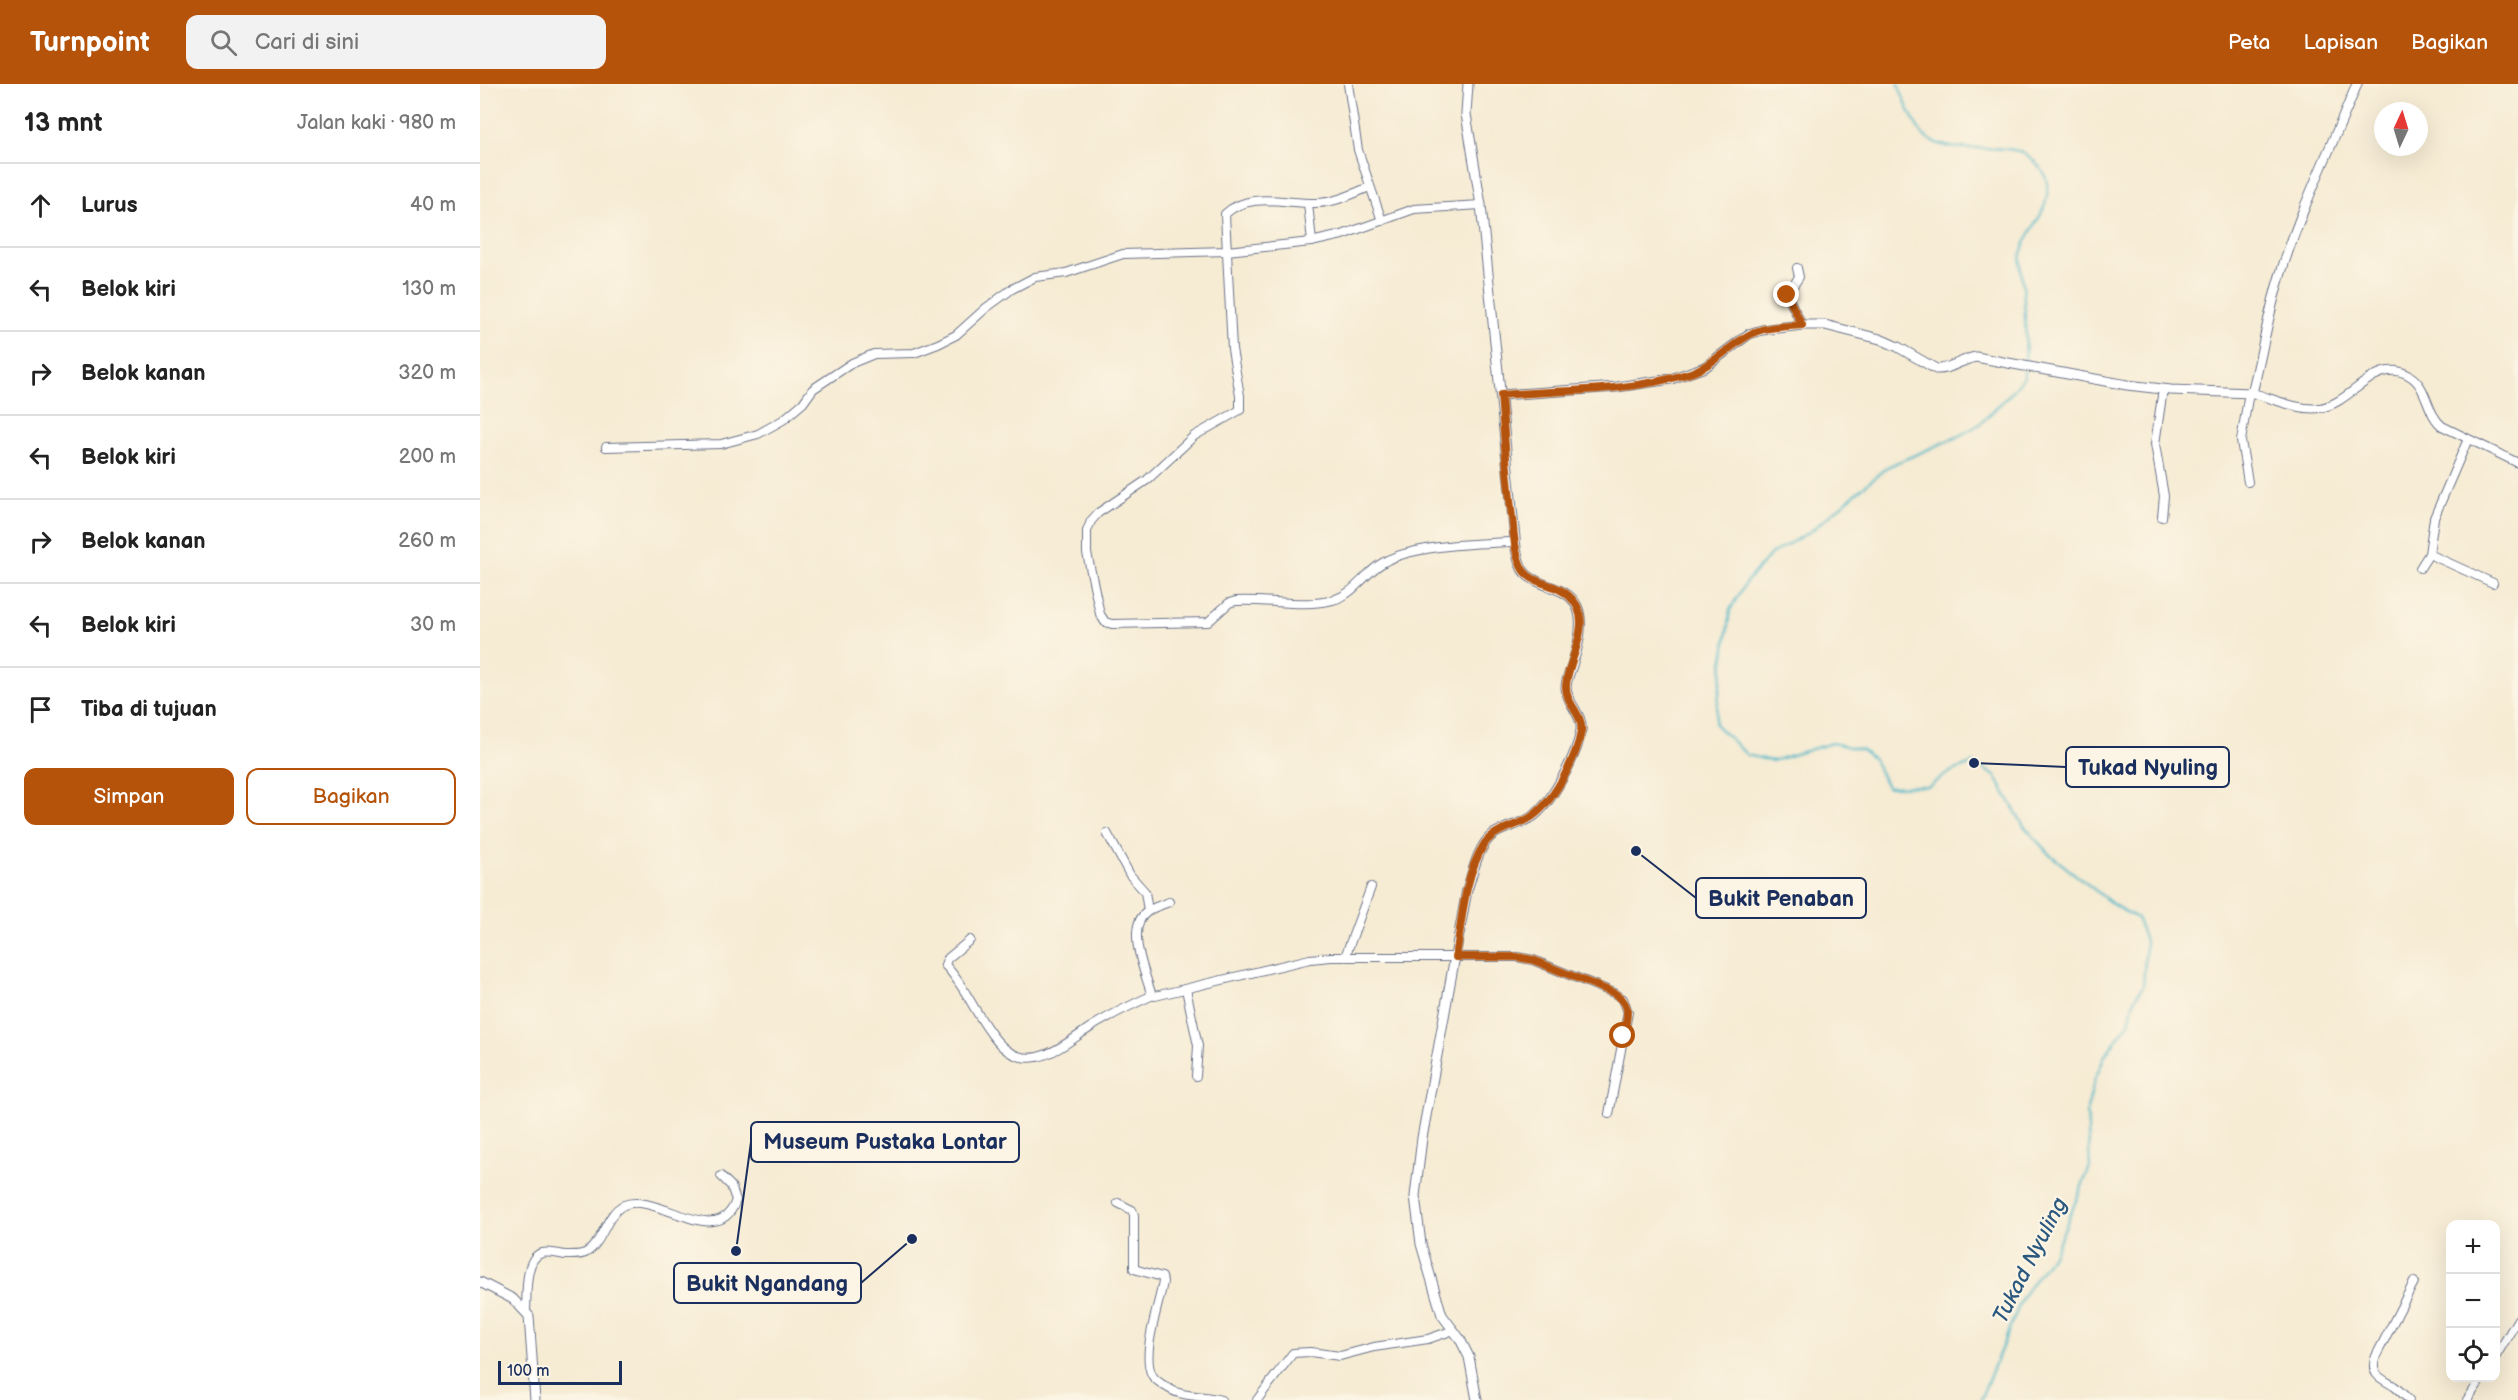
<!DOCTYPE html>
<html lang="id">
<meta charset="utf-8">
<style>
body{margin:0;font-family:"Balsamiq Sans",sans-serif;background:#f2f2f2;color:#222}
.controls{position:absolute;right:18px;bottom:18px;display:grid;overflow:hidden;border-radius:12px;box-shadow:0 6px 24px #0002}
.controls button{width:54px;height:54px;display:grid;place-items:center;padding:0;border:0;border-bottom:2px solid #e0e0e0;background:#fff;color:#222;font:30px sans-serif}
.compass{position:absolute;left:1894px;top:18px;width:54px;height:54px;border-radius:50%;background:#fff;box-shadow:0 6px 24px #0002;rotate:4deg}
.scale{position:absolute;left:18px;bottom:15px;width:124px;box-sizing:border-box;padding-left:6px;border:3px solid #1b2f5e;border-top:0;font-size:16px;line-height:21px;white-space:nowrap;color:#1b2f5e;-webkit-text-stroke:4px #fcf5e5;paint-order:stroke}
.stop{position:absolute;width:18px;height:18px;margin:-14px;border:4px solid #b45309;border-radius:50%;background:#fff}
.stop.end{background:#b45309;border-color:#fff;box-shadow:0 2px 6px #0008}
.list{margin:0;padding:0;list-style:none}
h2{display:flex;justify-content:space-between;align-items:center;height:78px;margin:0;padding:0 24px;font-size:26px}
h2 small{font-size:20px;font-weight:400;color:#767676}
.list li{display:grid;grid-template-columns:39px 1fr auto;gap:18px;align-items:center;box-sizing:border-box;height:84px;padding:0 24px;border-top:2px solid #e0e0e0}
.list b{display:block;font-size:22px;white-space:nowrap}
.list em{font-size:20px;font-style:normal;color:#767676}
.actions{display:flex;gap:12px;padding:18px 24px}
.actions a{flex:1;padding:14px 0;border:2px solid #b45309;border-radius:12px;text-align:center;font-size:21px;color:#b45309}
.actions .main{background:#b45309;color:#fff}
.icon{flex:none;width:33px;height:33px;fill:none;stroke:currentColor;stroke-width:2;stroke-linecap:round;stroke-linejoin:round}
.map{position:relative;flex:none;width:2038px;height:1316px;overflow:hidden}
header{display:flex;align-items:center;gap:36px;box-sizing:border-box;height:84px;padding:0 30px;background:#b45309;color:#fff}
header strong{font-size:28px}
nav{display:flex;gap:33px;margin-inline-start:auto;font-size:21px}
.search{width:420px;height:54px;background:#f2f2f2;display:flex;align-items:center;gap:15px;box-sizing:border-box;padding:0 21px;border-radius:12px;color:#767676;font-size:22px}
main{display:flex}
aside{flex:1;background:#fff}
.map>svg:first-child{display:block}
.lines{fill:none;stroke-linecap:round;stroke-linejoin:round}
.stream{stroke:#4cb7c9;stroke-width:2}
.minor-casing{stroke:#687187;stroke-width:10}
.tertiary-casing{stroke:#687187;stroke-width:11}
.minor{stroke:#fff;stroke-width:8}
.tertiary{stroke:#fff;stroke-width:9}
.route{stroke:#b45309;stroke-width:8}
.labels{text-anchor:middle;stroke-width:4.5;stroke-linejoin:round;paint-order:stroke}
.water-label{font-size:22px;font-style:italic;fill:#2a587e;stroke:#fcf5e5}
.leader{fill:none;stroke:#1b2f5e;stroke-width:2}
.callout-dot{fill:#1b2f5e;stroke:#fcf5e5;stroke-width:2}
.callout{fill:#fcf5e5;stroke:#1b2f5e;stroke-width:2}
.callout-label{font-size:22px;text-anchor:middle;font-weight:bold;fill:#1b2f5e}
</style>
<header>
<strong>Turnpoint</strong>
<div class="search"><svg class="icon" aria-label="search" viewBox="0 0 24 24"><circle cx="10" cy="10" r="6"/><path d="M15 15l6 6"/></svg>Cari di sini</div>
<nav><a>Peta</a><a>Lapisan</a><a>Bagikan</a></nav>
</header>
<main>
<aside>
<h2>13 mnt<small>Jalan kaki · 980 m</small></h2>
<ul class="list">
<li><svg class="icon" aria-label="ahead" viewBox="0 0 24 24"><path d="M12 20V5M6 11l6-6 6 6"/></svg><div><b>Lurus</b></div><em>40 m</em></li>
<li><svg class="icon" aria-label="left" viewBox="0 0 24 24"><path d="M17 20v-9H6M10 6l-5 5 5 5"/></svg><div><b>Belok kiri</b></div><em>130 m</em></li>
<li><svg class="icon" aria-label="right" viewBox="0 0 24 24"><path d="M7 20v-9h11M14 6l5 5-5 5"/></svg><div><b>Belok kanan</b></div><em>320 m</em></li>
<li><svg class="icon" aria-label="left" viewBox="0 0 24 24"><path d="M17 20v-9H6M10 6l-5 5 5 5"/></svg><div><b>Belok kiri</b></div><em>200 m</em></li>
<li><svg class="icon" aria-label="right" viewBox="0 0 24 24"><path d="M7 20v-9h11M14 6l5 5-5 5"/></svg><div><b>Belok kanan</b></div><em>260 m</em></li>
<li><svg class="icon" aria-label="left" viewBox="0 0 24 24"><path d="M17 20v-9H6M10 6l-5 5 5 5"/></svg><div><b>Belok kiri</b></div><em>30 m</em></li>
<li><svg class="icon" aria-label="arrive" viewBox="0 0 24 24"><path d="M6 21V4h12l-3 4 3 4H6"/></svg><div><b>Tiba di tujuan</b></div></li>
</ul>
<div class="actions"><a class="main">Simpan</a><a>Bagikan</a></div>
</aside>
<div class="map">
<svg width="2038" height="1316" viewBox="0 0 2038 1316">
<rect width="100%" height="100%" fill="#fcf5e5"/>
<filter id="ink" filterUnits="userSpaceOnUse"><feTurbulence type="fractalNoise" baseFrequency=".0167" numOctaves="2"/><feDisplacementMap in="SourceGraphic" scale="12" xChannelSelector="R" yChannelSelector="G"/><feConvolveMatrix kernelMatrix="1 2 1 2 8 2 1 2 1" color-interpolation-filters="sRGB"/></filter>
<filter id="wash" filterUnits="userSpaceOnUse"><feTurbulence type="fractalNoise" baseFrequency=".008" numOctaves="4" result="noise"/><feDisplacementMap in="SourceGraphic" scale="24" xChannelSelector="R" yChannelSelector="G"/><feGaussianBlur stdDeviation="1.35" result="paint"/><feColorMatrix in="noise" values="0 0 0 0 0 0 0 0 0 0 0 0 0 0 0 0 0 1.4 0 .05"/><feComposite in="paint" operator="in"/></filter>
<g filter="url(#wash)">
<rect width="100%" height="100%" fill="#f6ebd3"/>
<g class="lines">
<g class="stream">
<path d="M1418,0C1423,13 1437,49 1448,55C1478,72 1509,59 1538,67C1548,70 1564,84 1566,95C1574,125 1548,143 1541,170C1539,179 1542,192 1543,202C1545,228 1547,253 1545,279"/>
<path d="M1500,1316L1543,1212L1575,1167L1610,1083L1607,1025L1615,995L1625,971L1649,939L1654,916L1663,902L1666,860L1657,834L1635,822L1568,769L1544,742L1515,692L1494,679L1470,688L1449,702L1407,703L1394,676L1383,666L1352,659L1292,677L1267,671L1235,640L1250,526L1266,498L1291,470L1331,447L1407,383L1479,352L1500,340L1534,306L1544,293V285"/>
</g>
</g>
</g>
<g filter="url(#ink)">
<g class="lines">
<defs>
<g id="minor">
<path d="M868,0L878,66L902,137"/>
<path d="M889,103C873,110 854,119 836,119C806,120 770,107 745,130L752,265L760,312V326L714,352L667,396L618,429L611,437L607,447V469L620,530L625,538L632,540L728,538L749,519L756,517C788,515 823,524 853,516C875,510 884,489 904,478C933,461 1001,459 1035,458"/>
<path d="M828,119L832,158"/>
<path d="M1317,184L1319,193L1307,211L1322,241"/>
<path d="M1772,309C1793,314 1818,327 1840,324C1873,319 1895,271 1930,292C1948,303 1946,329 1962,342L2038,379"/>
<path d="M126,363L241,360L278,350L303,336L323,319L333,305L372,279L394,270L434,269L458,260L476,251L506,224L532,205L555,193L586,189L643,170L747,167L831,158L862,151L934,125L1001,121"/>
<path d="M1768,398L1761,357L1769,308"/>
<path d="M1682,433L1684,412L1675,360L1683,305"/>
<path d="M1949,470L2013,499"/>
<path d="M1940,484L1949,470L1954,434L1988,355"/>
<path d="M627,749L650,791L665,808L668,827"/>
<path d="M689,818C682,821 673,823 667,828C645,843 665,888 671,909L675,912L830,875L851,873H1037L1053,876L1134,909L1143,915L1148,928L1129,1030"/>
<path d="M490,856L467,875L465,881C487,904 495,931 516,956C547,993 579,964 608,945C628,932 651,921 673,911"/>
<path d="M865,873L891,803"/>
<path d="M706,905L718,962L716,992"/>
<path d="M638,1119L652,1126L654,1131V1185L682,1193L683,1198C679,1221 661,1270 672,1291C675,1297 692,1307 699,1309C712,1313 727,1312 741,1316"/>
<path d="M46,1227C47,1213 44,1173 62,1169C69,1167 78,1170 85,1171C92,1171 101,1172 107,1168C124,1157 126,1129 144,1121C176,1107 239,1168 256,1116L251,1102L241,1092"/>
<path d="M2016,1272L2038,1235"/>
<path d="M777,1316L813,1269L830,1268L860,1272L894,1263L948,1255L974,1246"/>
<path d="M1929,1316C1924,1311 1919,1306 1914,1302C1900,1294 1889,1290 1896,1272L1934,1198"/>
<path d="M1987,1316L2002,1294"/>
</g>
<g id="tertiary">
<path d="M988,0L986,30L1001,121L1036,464C1038,473 1039,483 1046,490C1063,506 1092,501 1099,528C1103,544 1098,563 1093,578C1091,586 1086,595 1086,604C1087,620 1103,630 1101,646C1098,669 1071,721 1052,733C1040,741 1022,743 1011,752C997,765 993,789 987,806L942,1054L935,1112L941,1160L953,1201L962,1231L980,1255L989,1273L997,1316"/>
<path d="M1021,311L1137,303L1191,295L1225,283L1269,250L1282,246L1322,241H1345L1400,255L1418,263L1456,285C1470,286 1482,275 1496,273L1647,301L1691,306L1772,309C1782,270 1788,230 1800,192C1820,126 1851,64 1877,0"/>
<path d="M0,1198L33,1215L49,1232L55,1316"/>
</g>
</defs>
<use href="#minor" class="minor-casing"/>
<use href="#tertiary" class="tertiary-casing"/>
<use href="#minor" class="minor"/>
<use href="#tertiary" class="tertiary"/>
</g>
</g>
<g class="lines" filter="url(#ink)">
<path class="route" d="M1143,952C1147,932 1153,921 1134,909L1053,876L1037,873H976C982,836 984,791 1005,759C1015,745 1034,743 1048,735C1072,722 1096,675 1101,648C1104,630 1085,620 1086,602C1087,576 1117,536 1089,512C1075,498 1049,501 1041,482C1034,467 1034,449 1032,433C1027,392 1024,351 1021,311C1082,306 1149,308 1207,290C1231,283 1248,263 1269,251C1284,242 1305,243 1322,241L1307,211"/>
</g>
<g class="labels">
<g class="water-label">
<text transform="translate(1549 1176) rotate(-63)" y="8">Tukad Nyuling</text>
</g>
</g>
<path class="leader" d="M1494 679L1586 683M1156 767L1216 814M256 1167L271 1058M432 1155L381 1199"/>
<g class="callout-dot">
<circle cx="1494" cy="679" r="6"/>
<circle cx="1156" cy="767" r="6"/>
<circle cx="256" cy="1167" r="6"/>
<circle cx="432" cy="1155" r="6"/>
</g>
<g class="callout">
<rect x="1586" y="663" width="163" height="40" rx="6"/>
<rect x="1216" y="794" width="170" height="40" rx="6"/>
<rect x="271" y="1038" width="268" height="40" rx="6"/>
<rect x="194" y="1179" width="187" height="40" rx="6"/>
</g>
<g class="callout-label">
<text x="1668" y="691">Tukad Nyuling</text>
<text x="1301" y="822">Bukit Penaban</text>
<text x="405" y="1065">Museum Pustaka Lontar</text>
<text x="287" y="1207">Bukit Ngandang</text>
</g>
</svg>
<div class="controls">
<button>+</button>
<button>−</button>
<button><svg class="icon" aria-label="locate" viewBox="0 0 24 24"><circle cx="12" cy="12" r="6"/><path d="M12 2v4M12 18v4M2 12h4M18 12h4"/></svg></button>
</div>
<svg class="compass" viewBox="-18 -18 36 36"><path d="M0-13l5 13h-10z" fill="#e53935"/><path d="M0 13l5-13h-10z" fill="#767676"/></svg>
<div class="scale">100 m</div>
<div class="stop" style="left:1143px;top:952px"></div>
<div class="stop end" style="left:1307px;top:211px"></div>
</div>
</main>
